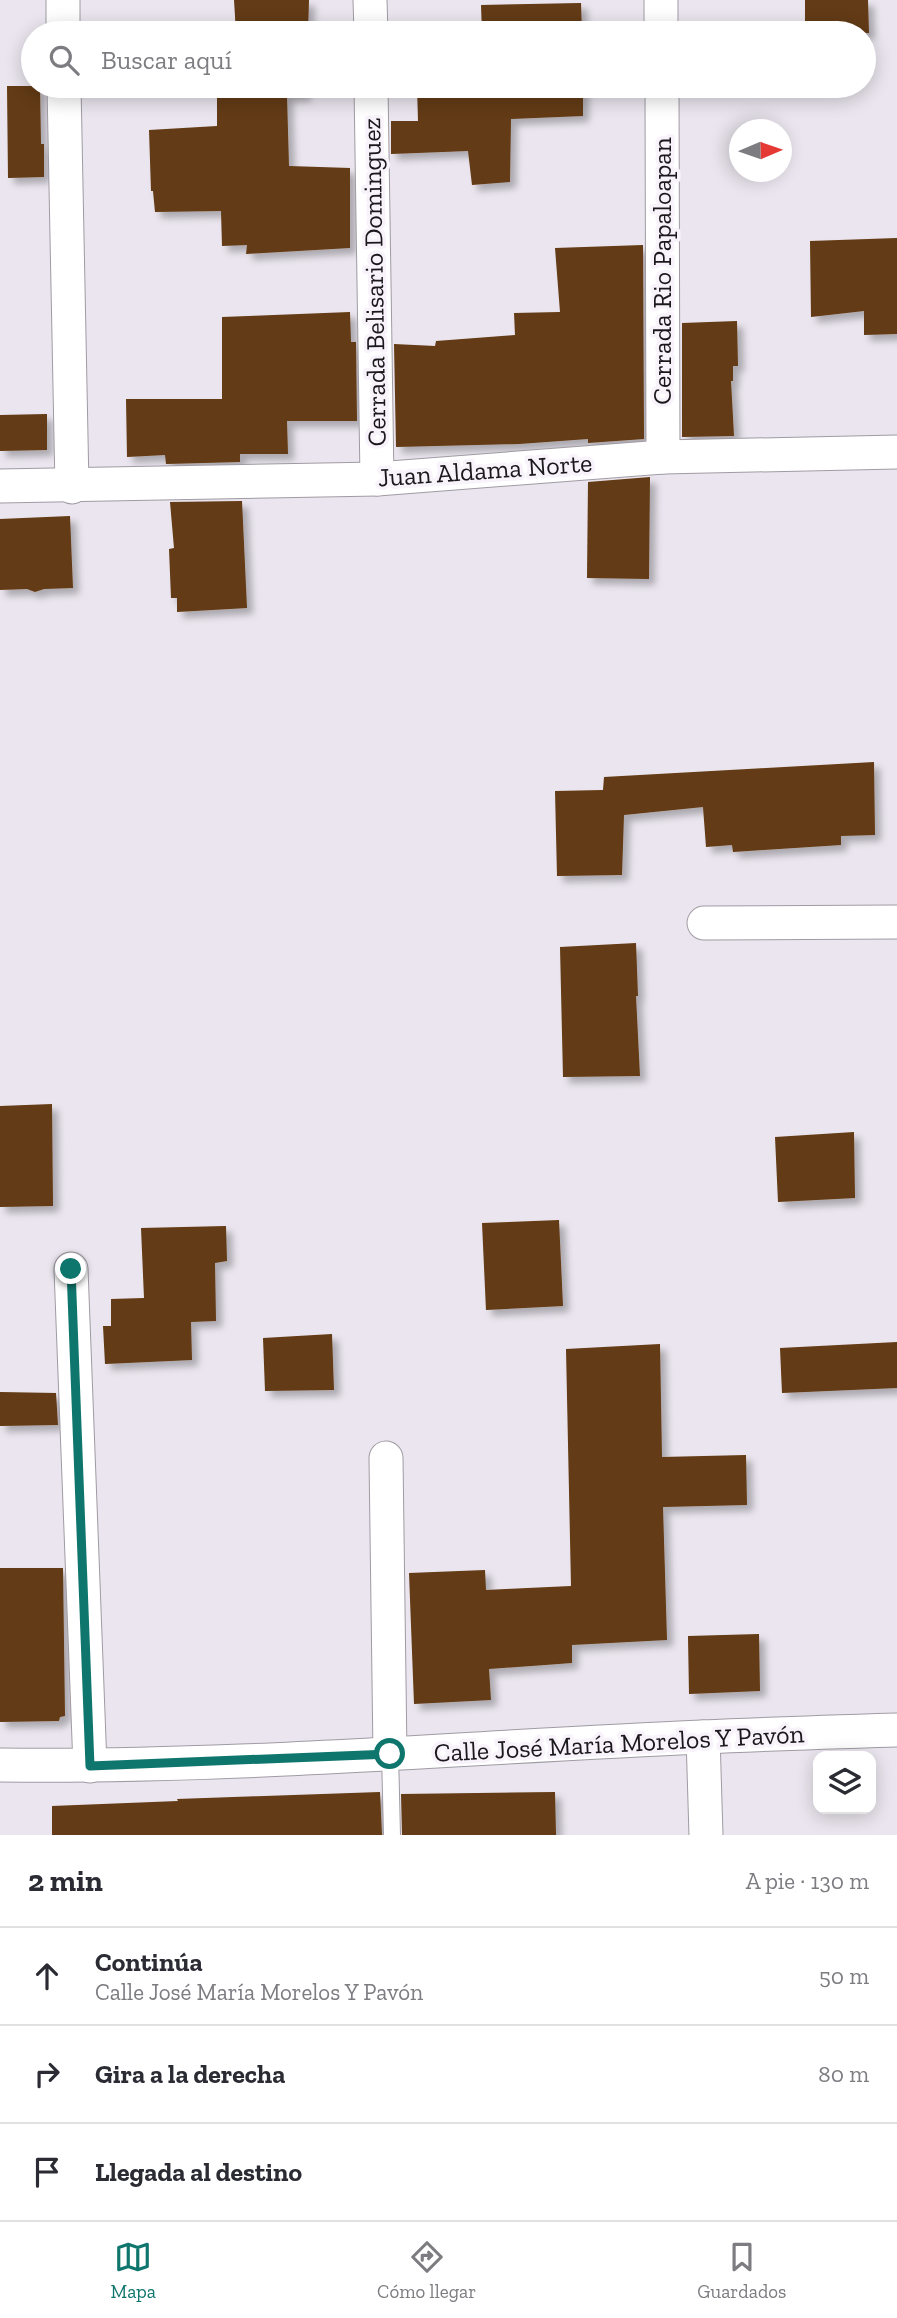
<!DOCTYPE html>
<html lang="es">
<meta charset="utf-8">
<style>
body{margin:0;font-family:"Zilla Slab",serif;background:#f2f2f3;color:#2b2b33}
.controls{position:absolute;right:21px;bottom:21px;display:grid;overflow:hidden;border-radius:14px;box-shadow:0 4px 18px #0003}
.controls button{width:63px;height:63px;display:grid;place-items:center;padding:0;border:0;border-bottom:2px solid #e1e1e2;background:#fff;color:#2b2b33;font:35px sans-serif}
.compass{position:absolute;left:729px;top:119px;width:63px;height:63px;border-radius:50%;background:#fff;box-shadow:0 4px 18px #0003;rotate:88deg}
.stop{position:absolute;width:21px;height:21px;margin:-16px;border:5px solid #0f766e;border-radius:50%;background:#fff}
.stop.end{background:#0f766e;border-color:#fff;box-shadow:0 2px 7px #0008}
.list{margin:0;padding:0;list-style:none}
h2{display:flex;justify-content:space-between;align-items:center;height:91px;margin:0;padding:0 28px;font-size:30px}
h2 small{font-size:23px;font-weight:400;color:#7c7c81}
.list li{display:grid;grid-template-columns:46px 1fr auto;gap:21px;align-items:center;box-sizing:border-box;height:98px;padding:0 28px;border-top:2px solid #e1e1e2}
.list b{display:block;font-size:26px;white-space:nowrap}
.list p{margin:0;font-size:23px;white-space:nowrap;color:#7c7c81}
.list em{font-size:23px;font-style:normal;color:#7c7c81}
.icon{flex:none;width:38px;height:38px;fill:none;stroke:currentColor;stroke-width:2;stroke-linecap:round;stroke-linejoin:round}
.map{position:relative;flex:none;width:897px;height:1835px;overflow:hidden}
.search{position:absolute;background:#fff;box-shadow:0 4px 18px #0003;left:21px;right:21px;top:21px;height:77px;display:flex;align-items:center;gap:18px;box-sizing:border-box;padding:0 24px;border-radius:38px;color:#7c7c81;font-size:26px}
.sheet{height:385px;background:#fff}
nav{display:flex;justify-content:space-around;align-items:center;box-sizing:border-box;height:98px;border-top:2px solid #e1e1e2;background:#fff;font-size:19px;color:#7c7c81}
nav a{display:grid;justify-items:center;gap:4px}
nav .on{color:#0f766e}
.map>svg:first-child{display:block}
.building{fill:#633a13;filter:url(#shadow)}
.lines{fill:none;stroke-linecap:round;stroke-linejoin:round}
.lane-casing{stroke:#a09ba3;stroke-width:18}
.street-casing{stroke:#a09ba3;stroke-width:35}
.lane{stroke:#fff;stroke-width:16}
.street{stroke:#fff;stroke-width:33}
.route{stroke:#0f766e;stroke-width:9}
.labels{text-anchor:middle;stroke-width:7;stroke-linejoin:round;paint-order:stroke}
.street-label{font-size:26px;fill:#1a181b;stroke:#f8f2fb}
</style>
<div class="map">
<svg width="897" height="1835" viewBox="0 0 897 1835">
<defs>
<filter id="shadow"><feDropShadow dx="6" dy="6" stdDeviation="3.5" flood-color="#0004"/></filter>
</defs>
<rect width="100%" height="100%" fill="#eae5ee"/>
<g class="building">
<path d="M234,0H309L308,33H236Z"/>
<path d="M805,0H868L869,33H805Z"/>
<path d="M581,3L582,33H482L481,5Z"/>
<path d="M7,86H40L41,144H44V177L8,178Z"/>
<path d="M217,86H305V95L287,96L289,166L350,168V248L246,254L247,245L222,246L221,211L155,212L153,191H151L149,130L217,126Z"/>
<path d="M417,86H583V116L511,119L510,182L472,185L468,151L391,154V121H418Z"/>
<path d="M897,238V334L864,335V311L811,317L810,241Z"/>
<path d="M643,245L644,439L588,443V439L519,444L396,447L394,344L435,346L436,341L515,335L514,313L560,312L555,248Z"/>
<path d="M350,312L351,342H356L357,421H287L288,454H240V462L166,464L165,455L127,457L126,399H222V317Z"/>
<path d="M737,321L738,366H733V381H731L734,436L682,437V323Z"/>
<path d="M47,414V450L0,451V415Z"/>
<path d="M650,477L649,579L587,578L588,482Z"/>
<path d="M242,501L247,608L177,612V598H171L169,549L174,548L170,502Z"/>
<path d="M70,516L73,588L44,589L35,592L27,589L0,590V519Z"/>
<path d="M874,762L875,835L841,836V845L733,852L732,845L706,847L703,807L624,815L622,875L557,876L555,791L603,790L604,777Z"/>
<path d="M636,943L638,996H636L640,1076L563,1077L560,947Z"/>
<path d="M52,1104L53,1206L0,1207V1106Z"/>
<path d="M854,1132L855,1198L778,1202L775,1137Z"/>
<path d="M559,1220L563,1306L486,1310L482,1223Z"/>
<path d="M226,1226L227,1261L215,1263L216,1321L191,1322L192,1360L105,1364L103,1326H111V1299L144,1298L141,1228Z"/>
<path d="M332,1334L334,1390L265,1391L263,1338Z"/>
<path d="M897,1342V1388L782,1393L780,1348Z"/>
<path d="M660,1344L662,1457L746,1455L747,1505L663,1507L667,1640L572,1645V1663L489,1669L491,1700L414,1704L409,1573L485,1570L486,1590L571,1586L566,1349Z"/>
<path d="M0,1392L56,1393L58,1425L0,1426Z"/>
<path d="M0,1568H63L65,1716L60,1717L59,1721L0,1722Z"/>
<path d="M759,1634L760,1691L689,1694L688,1636Z"/>
<path d="M380,1792L382,1835H52V1806L178,1801L177,1799Z"/>
<path d="M555,1792L556,1835H402L401,1794Z"/>
</g>
<g class="lines">
<defs>
<path id="lane" d="M390,1754L392,1835"/>
<g id="street">
<path d="M63,0V33"/>
<path d="M370,0L371,33"/>
<path d="M661,0V33"/>
<path d="M64,86L72,487"/>
<path d="M371,86L377,479"/>
<path d="M662,86L663,457"/>
<path d="M0,486L377,479L663,457L897,452"/>
<path d="M704,923L897,922"/>
<path d="M71,1269L90,1766"/>
<path d="M386,1458L390,1754"/>
<path d="M703,1737L706,1835"/>
<path d="M0,1765C234,1768 468,1747 702,1737C767,1734 832,1732 897,1730"/>
</g>
</defs>
<use href="#lane" class="lane-casing"/>
<use href="#street" class="street-casing"/>
<use href="#lane" class="lane"/>
<use href="#street" class="street"/>
</g>
<g class="lines">
<path class="route" d="M71,1269L90,1766L390,1754"/>
</g>
<g class="labels">
<g class="street-label">
<text transform="translate(662 271) rotate(-90)" y="9">Cerrada Rio Papaloapan</text>
<text transform="translate(374 282) rotate(-91)" y="9">Cerrada Belisario Dominguez</text>
<text transform="translate(485 470) rotate(-4)" y="9">Juan Aldama Norte</text>
<text transform="translate(619 1743) rotate(-3)" y="9">Calle José María Morelos Y Pavón</text>
</g>
</g>
</svg>
<div class="controls">
<button><svg class="icon" aria-label="layers" viewBox="0 0 24 24"><path d="M12 4l9 5-9 5-9-5zM3 14l9 5 9-5"/></svg></button>
</div>
<svg class="compass" viewBox="-18 -18 36 36"><path d="M0-13l5 13h-10z" fill="#e53935"/><path d="M0 13l5-13h-10z" fill="#7c7c81"/></svg>
<div class="stop" style="left:390px;top:1754px"></div>
<div class="stop end" style="left:71px;top:1269px"></div>
<div class="search"><svg class="icon" aria-label="search" viewBox="0 0 24 24"><circle cx="10" cy="10" r="6"/><path d="M15 15l6 6"/></svg>Buscar aquí</div>
</div>
<section class="sheet">
<h2>2 min<small>A pie · 130 m</small></h2>
<ul class="list">
<li><svg class="icon" aria-label="ahead" viewBox="0 0 24 24"><path d="M12 20V5M6 11l6-6 6 6"/></svg><div><b>Continúa</b><p>Calle José María Morelos Y Pavón</p></div><em>50 m</em></li>
<li><svg class="icon" aria-label="right" viewBox="0 0 24 24"><path d="M7 20v-9h11M14 6l5 5-5 5"/></svg><div><b>Gira a la derecha</b></div><em>80 m</em></li>
<li><svg class="icon" aria-label="arrive" viewBox="0 0 24 24"><path d="M6 21V4h12l-3 4 3 4H6"/></svg><div><b>Llegada al destino</b></div></li>
</ul>
</section>
<nav>
<a class="on"><svg class="icon" aria-label="map" viewBox="0 0 24 24"><path d="M3 6l6-2 6 2 6-2v14l-6 2-6-2-6 2zM9 4v14M15 6v14"/></svg>Mapa</a>
<a><svg class="icon" aria-label="directions" viewBox="0 0 24 24"><path d="M12 3l9 9-9 9-9-9zM9 14v-3h6M13 9l2 2-2 2"/></svg>Cómo llegar</a>
<a><svg class="icon" aria-label="saved" viewBox="0 0 24 24"><path d="M7 4h10v16l-5-4-5 4z"/></svg>Guardados</a>
</nav>
